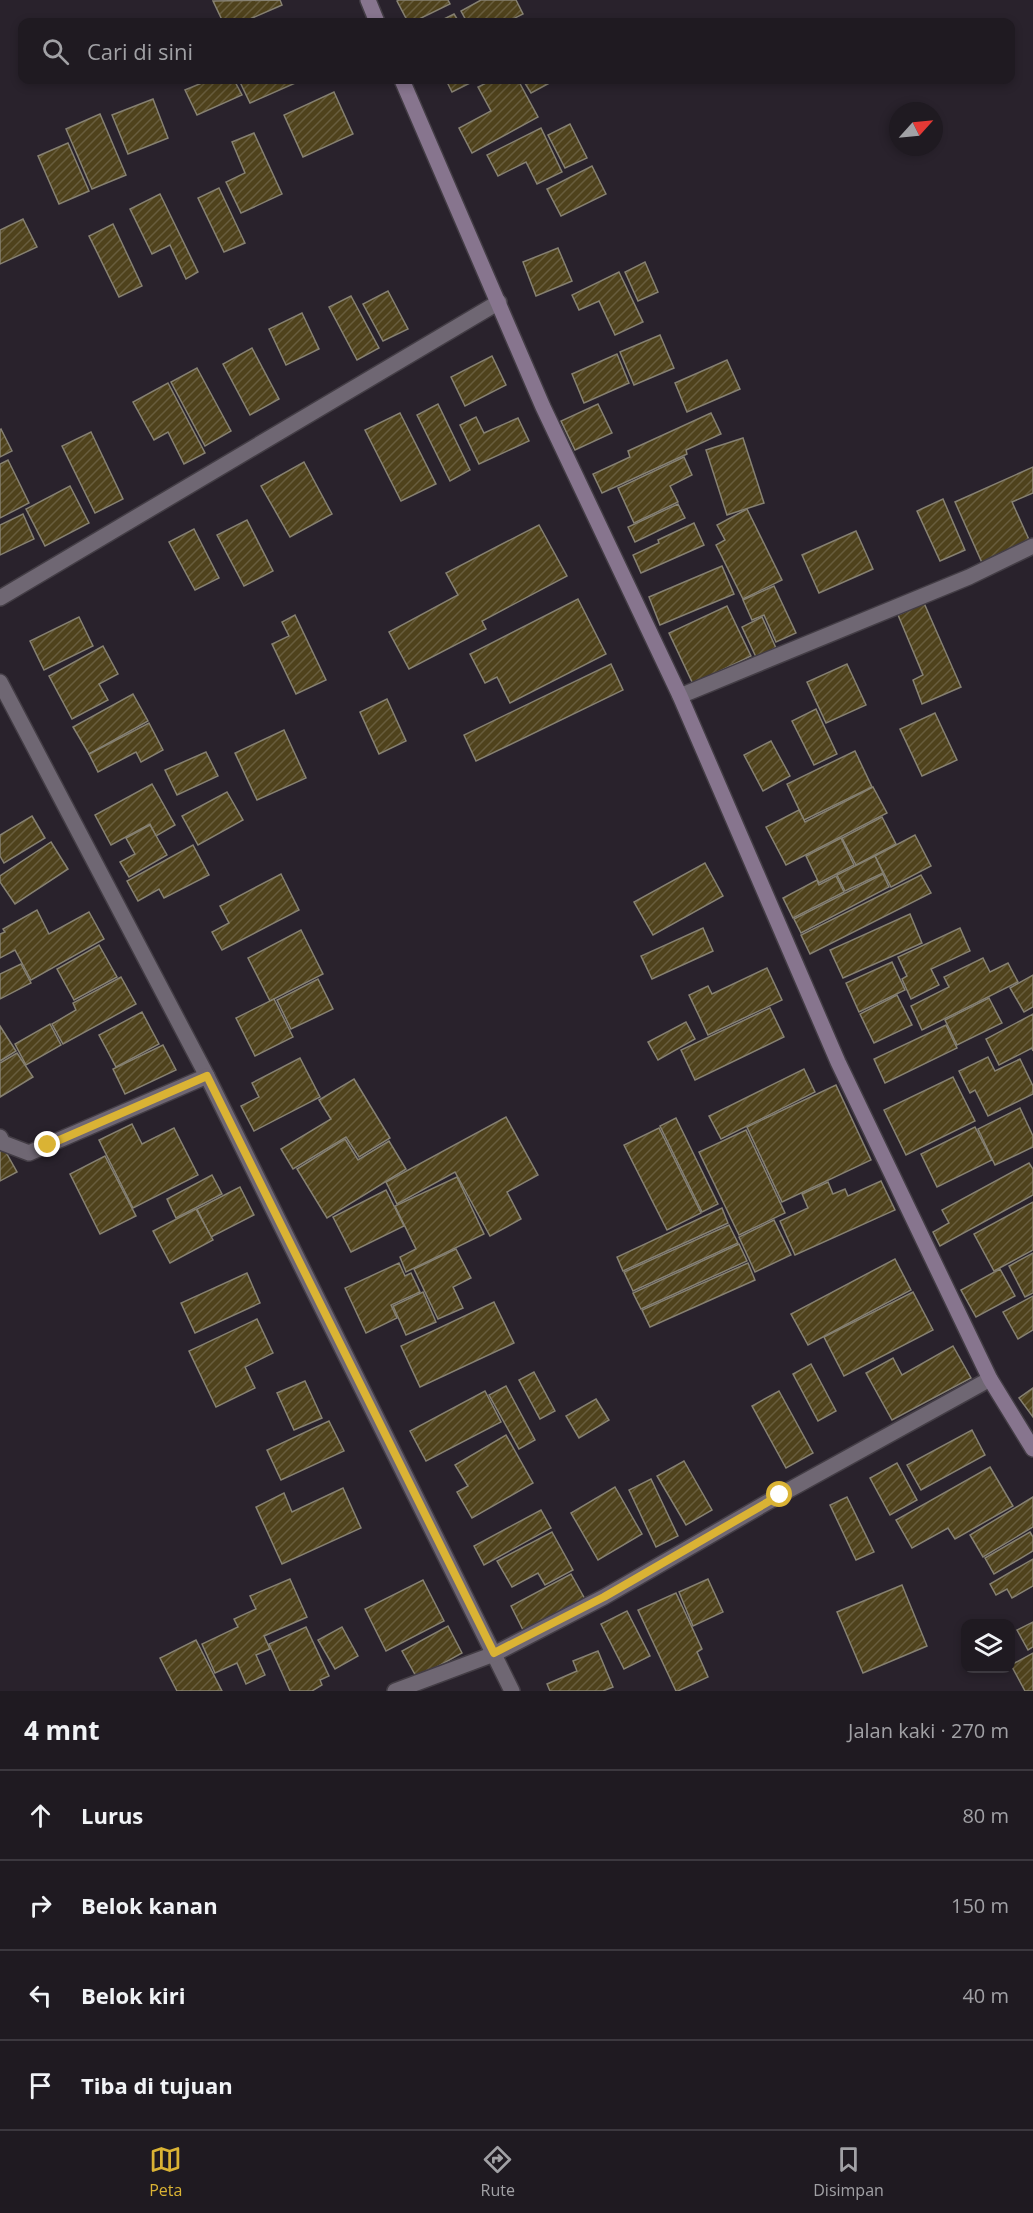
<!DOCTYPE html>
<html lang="id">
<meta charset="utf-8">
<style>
body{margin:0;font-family:"Open Sans",sans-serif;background:#27232a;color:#f1f3f6}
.controls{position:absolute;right:18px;bottom:18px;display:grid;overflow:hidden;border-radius:12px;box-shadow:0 3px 9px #0003}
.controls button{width:54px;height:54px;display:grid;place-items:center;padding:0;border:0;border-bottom:2px solid #3c383f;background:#1f1a21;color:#f1f3f6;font:30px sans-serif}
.compass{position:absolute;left:889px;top:102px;width:54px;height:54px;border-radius:50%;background:#1f1a21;box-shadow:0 3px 9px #0003;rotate:63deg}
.stop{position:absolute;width:18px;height:18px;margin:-14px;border:4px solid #dab334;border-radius:50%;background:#fff}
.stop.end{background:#dab334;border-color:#fff;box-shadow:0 2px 6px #0008}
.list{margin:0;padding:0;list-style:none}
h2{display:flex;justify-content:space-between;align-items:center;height:78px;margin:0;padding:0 24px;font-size:26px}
h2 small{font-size:20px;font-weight:400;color:#a1a1a5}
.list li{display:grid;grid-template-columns:39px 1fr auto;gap:18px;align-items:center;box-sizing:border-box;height:90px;padding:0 24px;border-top:2px solid #3c383f}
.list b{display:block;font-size:22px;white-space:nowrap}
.list em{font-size:20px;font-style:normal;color:#a1a1a5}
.icon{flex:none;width:33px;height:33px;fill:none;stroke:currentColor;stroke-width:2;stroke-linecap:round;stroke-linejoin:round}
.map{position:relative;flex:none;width:1033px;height:1691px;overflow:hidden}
.search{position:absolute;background:#1f1a21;box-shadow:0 3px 9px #0003;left:18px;right:18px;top:18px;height:66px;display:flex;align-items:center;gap:15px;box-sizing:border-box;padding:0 21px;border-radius:12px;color:#a1a1a5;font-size:22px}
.sheet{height:438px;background:#1f1a21}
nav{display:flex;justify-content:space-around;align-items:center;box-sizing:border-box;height:84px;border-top:2px solid #3c383f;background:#1f1a21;font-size:16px;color:#a1a1a5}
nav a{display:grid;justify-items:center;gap:3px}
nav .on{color:#dab334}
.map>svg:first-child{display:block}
.building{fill:url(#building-hatch);stroke:#868172;stroke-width:1.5}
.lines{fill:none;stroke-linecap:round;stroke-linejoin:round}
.street-casing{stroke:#433d45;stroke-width:18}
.secondary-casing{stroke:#433d45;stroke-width:18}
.street{stroke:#6f6773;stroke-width:15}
.secondary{stroke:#87758e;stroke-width:15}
.route{stroke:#dab334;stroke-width:8}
</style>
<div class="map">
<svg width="1033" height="1691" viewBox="0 0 1033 1691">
<defs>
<pattern id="building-hatch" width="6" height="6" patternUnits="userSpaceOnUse" patternTransform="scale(1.5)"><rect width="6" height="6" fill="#4f421c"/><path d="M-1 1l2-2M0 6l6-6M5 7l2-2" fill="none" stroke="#685d3d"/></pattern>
</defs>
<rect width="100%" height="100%" fill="#29222c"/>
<g class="building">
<path d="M280,0L282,5L243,22H223L213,1Z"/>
<path d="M399,0H448L450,4L413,22H408L397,1Z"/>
<path d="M481,0H516L523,14L507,22H467L461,11Z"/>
<path d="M454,14L459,22H438Z"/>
<path d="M209,80H234L242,95L197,115L185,90Z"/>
<path d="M239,80H302L250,103Z"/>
<path d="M446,80H476L452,92Z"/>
<path d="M492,80H518L538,117L472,153L459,128L491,111L478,87Z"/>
<path d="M523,80H555L531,93Z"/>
<path d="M334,92L353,134L303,157L284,115Z"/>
<path d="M153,99L168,138L128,154L112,115Z"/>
<path d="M100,114L126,175L92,189L66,129Z"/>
<path d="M570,124L587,158L565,168L548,135Z"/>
<path d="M541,128L562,172L537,184L526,162L498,176L487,155Z"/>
<path d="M254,133L282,194L241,213L226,182L245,173L232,142Z"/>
<path d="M68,143L89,191L59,204L38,156Z"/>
<path d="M592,166L606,194L561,216L547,189Z"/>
<path d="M219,188L245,243L224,252L198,198Z"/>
<path d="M160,194L198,272L186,279L170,245L152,254L130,209Z"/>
<path d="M23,219L37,247L0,264V230Z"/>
<path d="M113,224L142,286L119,297L89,236Z"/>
<path d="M558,248L572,281L536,296L523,262Z"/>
<path d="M645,262L658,292L638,301L625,272Z"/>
<path d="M619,272L643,322L615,335L599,301L579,310L572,295Z"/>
<path d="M388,291L408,329L383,341L363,304Z"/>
<path d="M351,296L379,348L357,360L329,307Z"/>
<path d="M302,313L319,349L286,365L269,329Z"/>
<path d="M660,335L674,368L634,385L620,352Z"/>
<path d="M252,348L279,399L250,415L223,364Z"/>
<path d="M617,354L629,383L584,403L572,374Z"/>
<path d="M492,356L506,385L465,406L451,377Z"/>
<path d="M727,360L740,389L687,412L675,383Z"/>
<path d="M197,368L231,431L205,446L171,382Z"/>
<path d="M168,383L205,453L184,464L168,432L154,440L133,402Z"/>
<path d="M438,404L470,470L450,481L417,415Z"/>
<path d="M598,404L612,433L575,450L561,421Z"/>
<path d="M400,413L436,484L401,501L365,430Z"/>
<path d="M711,413L721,434L686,450L687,454L602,493L593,474L630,457L628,451Z"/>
<path d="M476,417L484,433L518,418L529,441L479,464L460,425Z"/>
<path d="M1,429L12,451L0,457V430Z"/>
<path d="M91,432L123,499L95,513L62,446Z"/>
<path d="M743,438L764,503L727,515L706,450Z"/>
<path d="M684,457L692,475L670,486L678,502L634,523L618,488Z"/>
<path d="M8,460L29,503L0,518V464Z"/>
<path d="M304,462L332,514L290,537L261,486Z"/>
<path d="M1033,467V493L1012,502L1031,544L983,565L955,502Z"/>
<path d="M70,486L89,523L45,546L26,509Z"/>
<path d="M943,499L965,550L940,561L917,511Z"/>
<path d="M678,504L685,518L635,542L628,527Z"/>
<path d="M747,509L782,580L743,599L716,545L725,540L717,525Z"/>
<path d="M23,514L34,539L0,555V525Z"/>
<path d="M247,520L273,571L244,586L217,535Z"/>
<path d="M694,523L704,545L641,573L633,555L659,543L658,540Z"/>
<path d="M539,525L567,576L482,621L486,629L409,669L389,632L458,595L446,573Z"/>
<path d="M194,529L219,578L195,590L169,542Z"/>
<path d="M856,531L873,569L819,593L802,555Z"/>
<path d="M722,566L734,594L660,625L649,597Z"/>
<path d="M774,586L796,633L776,642L764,615L752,620L743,600Z"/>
<path d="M578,599L606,654L510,703L497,677L485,683L470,654Z"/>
<path d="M924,603L961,687L922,704L913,680L923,675L898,615Z"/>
<path d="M727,606L751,656L693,684L669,633Z"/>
<path d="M295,615L326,680L296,694L272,644L289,636L282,622Z"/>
<path d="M79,617L93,646L44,670L30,641Z"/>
<path d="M762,617L776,648L756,657L742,627Z"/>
<path d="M103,646L118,674L99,684L108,700L72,719L49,676Z"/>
<path d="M611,664L623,690L476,761L464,735Z"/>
<path d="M847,664L866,705L826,723L807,682Z"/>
<path d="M133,694L148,721L89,754L73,727Z"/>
<path d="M387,699L406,741L379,754L360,712Z"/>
<path d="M816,709L837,754L814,765L792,721Z"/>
<path d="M935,713L957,760L922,776L900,729Z"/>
<path d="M149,723L163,750L141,762L136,752L98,772L89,754Z"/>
<path d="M284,730L306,778L257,800L235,753Z"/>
<path d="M771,741L790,776L763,791L744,755Z"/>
<path d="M855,751L872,787L804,820L787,784Z"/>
<path d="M206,752L218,776L177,795L165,770Z"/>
<path d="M152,784L175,825L156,836L150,824L111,845L95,815Z"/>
<path d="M873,787L887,813L786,865L766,827L799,810L805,822Z"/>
<path d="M227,792L243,820L198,845L182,816Z"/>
<path d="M32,816L45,838L4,863L0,856V835Z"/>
<path d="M882,817L896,844L856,865L842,838Z"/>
<path d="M150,825L167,855L129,877L120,862L135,854L126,838Z"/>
<path d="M915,835L931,866L891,887L875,856Z"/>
<path d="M841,838L854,865L819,883L806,856Z"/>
<path d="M51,842L68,869L15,904L0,882V876Z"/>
<path d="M193,845L209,875L164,898L159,889L138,901L127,881Z"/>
<path d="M875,856L883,873L845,891L837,875Z"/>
<path d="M705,863L723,896L653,935L634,902Z"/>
<path d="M281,874L299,910L222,950L212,932L229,923L220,906Z"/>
<path d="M883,874L889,887L801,933L794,919Z"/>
<path d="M921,875L931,893L810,954L801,935Z"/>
<path d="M836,876L844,892L793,918L783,898L817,880L819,885Z"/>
<path d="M37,910L49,934L89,912L104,939L31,980L15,950L0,958V934L5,932L3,929Z"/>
<path d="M910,914L922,943L843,978L830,950Z"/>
<path d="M703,928L713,951L652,979L641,956Z"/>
<path d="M960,928L970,951L931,969L939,985L911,999L902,979L907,976L898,957Z"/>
<path d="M301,930L323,974L270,1001L248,958Z"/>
<path d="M99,945L117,977L74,1000L57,969Z"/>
<path d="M983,958L990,972L1008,963L1018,982L922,1030L911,1006L949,987L944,977Z"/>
<path d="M892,962L905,990L859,1012L846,983Z"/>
<path d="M21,964L31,983L0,999V974Z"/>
<path d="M767,968L782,1000L708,1035L689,995L708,986L712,994Z"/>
<path d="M1033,975V1007L1024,1012L1010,988Z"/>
<path d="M121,977L136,1004L63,1044L52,1024L76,1010L73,1003Z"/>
<path d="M318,979L333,1009L291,1029L277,1000Z"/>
<path d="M897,995L912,1025L874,1043L860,1014Z"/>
<path d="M989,998L1002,1023L957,1045L945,1020Z"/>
<path d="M274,999L293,1037L255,1056L236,1018Z"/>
<path d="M770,1008L784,1037L695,1080L681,1050Z"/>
<path d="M142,1012L159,1044L116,1067L99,1035Z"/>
<path d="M1033,1014V1051L1032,1048L999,1065L986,1039Z"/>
<path d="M686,1022L695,1039L658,1060L648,1042Z"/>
<path d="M50,1024L61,1045L26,1065L15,1044Z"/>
<path d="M946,1025L957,1048L885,1083L874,1059Z"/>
<path d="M0,1026L16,1051L0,1061Z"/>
<path d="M163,1045L176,1070L125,1094L113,1069Z"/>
<path d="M17,1053L33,1077L0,1097V1063Z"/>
<path d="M988,1057L995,1071L1020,1059L1033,1086V1094L988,1116L975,1090L970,1093L959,1071Z"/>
<path d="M300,1058L320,1097L254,1131L241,1106L259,1097L252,1083Z"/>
<path d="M804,1069L815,1092L721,1139L709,1116Z"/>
<path d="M953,1077L975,1121L906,1155L884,1110Z"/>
<path d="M354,1079L390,1138L359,1157L346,1137L293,1169L281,1149L331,1119L319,1100Z"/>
<path d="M836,1085L871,1160L782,1202L747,1127Z"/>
<path d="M1020,1108L1033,1136V1147L995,1165L978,1129Z"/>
<path d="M506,1117L538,1175L507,1192L521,1219L490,1236L455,1172L397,1204L386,1182Z"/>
<path d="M676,1118L718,1204L702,1212L660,1126Z"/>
<path d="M132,1124L142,1144L174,1128L198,1175L133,1208L99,1140Z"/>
<path d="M975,1127L992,1160L937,1187L921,1154Z"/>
<path d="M659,1128L701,1213L667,1230L624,1145Z"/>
<path d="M746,1130L785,1213L739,1235L699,1152Z"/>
<path d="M345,1139L358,1160L389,1141L406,1169L327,1218L297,1169Z"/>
<path d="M3,1147L17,1172L0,1181V1148Z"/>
<path d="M105,1156L136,1216L100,1234L70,1174Z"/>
<path d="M1029,1163L1033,1169V1195L940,1246L933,1232L949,1223L942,1210Z"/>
<path d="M212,1175L222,1194L176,1218L167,1199Z"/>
<path d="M457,1177L484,1234L406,1272L400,1257L416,1249L395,1206Z"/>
<path d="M881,1181L895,1210L795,1255L780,1221L808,1208L802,1194L828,1182L833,1194L845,1189L848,1196Z"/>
<path d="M240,1187L254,1215L211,1237L197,1209Z"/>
<path d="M386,1190L404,1226L351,1252L333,1217Z"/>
<path d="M1033,1202V1250L994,1271L974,1234Z"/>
<path d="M722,1208L728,1223L623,1271L617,1257Z"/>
<path d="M196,1209L213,1240L170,1263L153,1231Z"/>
<path d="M774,1220L791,1255L755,1272L739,1237Z"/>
<path d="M729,1225L738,1243L633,1291L624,1272Z"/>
<path d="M739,1244L747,1261L641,1309L633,1293Z"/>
<path d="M456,1249L471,1278L453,1287L463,1308L438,1319L414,1269Z"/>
<path d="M1033,1253V1293L1025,1297L1009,1266Z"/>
<path d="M895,1259L911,1290L808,1345L791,1314Z"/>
<path d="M399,1263L405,1276L411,1273L420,1292L391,1305L397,1318L366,1333L345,1288Z"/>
<path d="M748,1263L755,1280L650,1327L642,1310Z"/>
<path d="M1000,1269L1015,1296L976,1317L961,1290Z"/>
<path d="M247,1273L260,1303L195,1333L181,1303Z"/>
<path d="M423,1292L436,1322L406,1335L393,1306Z"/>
<path d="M913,1292L933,1330L844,1376L824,1337Z"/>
<path d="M1033,1296V1330L1018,1339L1003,1312Z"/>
<path d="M494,1302L514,1343L420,1387L401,1346Z"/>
<path d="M257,1319L273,1353L245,1367L255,1388L216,1407L189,1351Z"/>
<path d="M953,1346L971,1378L892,1420L866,1373L893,1358L902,1375Z"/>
<path d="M811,1364L836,1411L818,1421L793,1374Z"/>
<path d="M534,1372L555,1411L540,1419L519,1380Z"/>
<path d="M305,1381L322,1418L294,1430L277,1393Z"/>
<path d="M506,1386L535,1440L519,1449L489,1395Z"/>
<path d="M1033,1388V1417L1019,1398Z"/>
<path d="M485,1391L501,1422L426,1461L410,1431Z"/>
<path d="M779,1391L813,1453L786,1468L752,1406Z"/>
<path d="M596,1399L609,1420L579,1438L566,1416Z"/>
<path d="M329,1421L344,1451L281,1480L267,1450Z"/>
<path d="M972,1430L985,1455L921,1490L907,1465Z"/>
<path d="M506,1435L533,1483L472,1518L457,1492L468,1486L455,1465Z"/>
<path d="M684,1461L712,1510L686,1525L657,1476Z"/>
<path d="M897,1463L917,1500L890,1515L870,1478Z"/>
<path d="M990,1467L1013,1506L955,1539L948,1528L912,1548L896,1520Z"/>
<path d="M651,1479L678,1536L656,1547L629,1490Z"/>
<path d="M615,1487L642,1534L598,1560L571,1513Z"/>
<path d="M343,1488L361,1528L282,1564L256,1507L284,1493L292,1512Z"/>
<path d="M847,1497L874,1552L856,1560L830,1505Z"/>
<path d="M1033,1497V1527L983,1557L970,1535Z"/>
<path d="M541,1510L551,1528L484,1565L474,1546Z"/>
<path d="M552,1532L573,1570L545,1585L538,1573L512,1587L497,1561Z"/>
<path d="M1030,1532L1033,1537V1551L994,1574L985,1558Z"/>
<path d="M1033,1559V1586L1012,1598L1007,1589L996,1595L990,1584Z"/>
<path d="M571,1574L586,1601L525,1634L511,1606Z"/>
<path d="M290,1579L307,1617L264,1636L270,1649L256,1655L265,1675L246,1684L237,1663L215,1673L202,1644L238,1627L234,1619L256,1609L250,1596Z"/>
<path d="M708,1579L723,1612L693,1626L679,1592Z"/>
<path d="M423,1580L444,1621L386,1651L365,1609Z"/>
<path d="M902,1585L927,1646L863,1673L837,1612Z"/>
<path d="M676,1593L702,1649L697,1652L708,1677L678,1691H676L638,1610Z"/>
<path d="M627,1611L650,1656L624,1669L601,1624Z"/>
<path d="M1033,1622V1647L1028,1650L1017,1630Z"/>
<path d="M448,1626L462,1653L417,1678L402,1651Z"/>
<path d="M306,1627L329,1676L320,1680L322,1685L312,1691H290L269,1644Z"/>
<path d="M342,1627L358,1656L335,1669L318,1640Z"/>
<path d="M196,1640L222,1691H177L160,1658Z"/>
<path d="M598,1651L613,1687L603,1691H550L547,1684L577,1671L573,1661Z"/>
<path d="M1033,1653V1691H1025L1011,1665Z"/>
</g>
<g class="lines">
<defs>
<g id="street">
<path d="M0,598L499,302"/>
<path d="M0,682L207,1076L512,1691"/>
<path d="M680,696L969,577L1033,546"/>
<path d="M0,1137L3,1143L29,1153L207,1076"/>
<path d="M395,1691L494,1654L604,1597L780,1495L990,1379"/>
</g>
<g id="secondary">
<path d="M368,0L377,22"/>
<path d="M402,80L543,407L680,696L838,1062L990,1379L1033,1449"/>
</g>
</defs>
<use href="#street" class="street-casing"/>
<use href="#secondary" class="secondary-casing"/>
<use href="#street" class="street"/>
<use href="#secondary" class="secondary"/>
</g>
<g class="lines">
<path class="route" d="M48,1145L207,1076L494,1653L604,1597L780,1495"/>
</g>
</svg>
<div class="controls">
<button><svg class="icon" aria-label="layers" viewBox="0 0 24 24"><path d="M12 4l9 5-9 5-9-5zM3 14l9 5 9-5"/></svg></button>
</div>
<svg class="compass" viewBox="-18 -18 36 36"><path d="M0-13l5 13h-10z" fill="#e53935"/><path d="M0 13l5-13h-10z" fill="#a1a1a5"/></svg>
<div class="stop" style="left:780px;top:1495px"></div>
<div class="stop end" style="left:48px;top:1145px"></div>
<div class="search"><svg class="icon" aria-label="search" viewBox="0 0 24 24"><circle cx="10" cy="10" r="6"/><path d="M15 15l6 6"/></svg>Cari di sini</div>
</div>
<section class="sheet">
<h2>4 mnt<small>Jalan kaki · 270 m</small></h2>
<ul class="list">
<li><svg class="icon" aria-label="ahead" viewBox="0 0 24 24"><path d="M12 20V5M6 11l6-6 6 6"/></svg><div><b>Lurus</b></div><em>80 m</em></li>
<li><svg class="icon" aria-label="right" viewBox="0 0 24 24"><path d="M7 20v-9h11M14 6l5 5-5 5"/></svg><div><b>Belok kanan</b></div><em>150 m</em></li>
<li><svg class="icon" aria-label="left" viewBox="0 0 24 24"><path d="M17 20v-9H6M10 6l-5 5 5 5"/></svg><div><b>Belok kiri</b></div><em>40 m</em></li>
<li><svg class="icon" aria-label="arrive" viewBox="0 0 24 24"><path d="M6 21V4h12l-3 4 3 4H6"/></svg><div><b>Tiba di tujuan</b></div></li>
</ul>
</section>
<nav>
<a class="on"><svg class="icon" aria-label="map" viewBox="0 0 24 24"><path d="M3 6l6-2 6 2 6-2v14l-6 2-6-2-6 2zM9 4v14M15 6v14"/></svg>Peta</a>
<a><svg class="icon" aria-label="directions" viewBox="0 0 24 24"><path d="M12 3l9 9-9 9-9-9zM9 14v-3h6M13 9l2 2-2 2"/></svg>Rute</a>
<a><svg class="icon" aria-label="saved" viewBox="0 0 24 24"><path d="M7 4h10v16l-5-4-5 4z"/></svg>Disimpan</a>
</nav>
